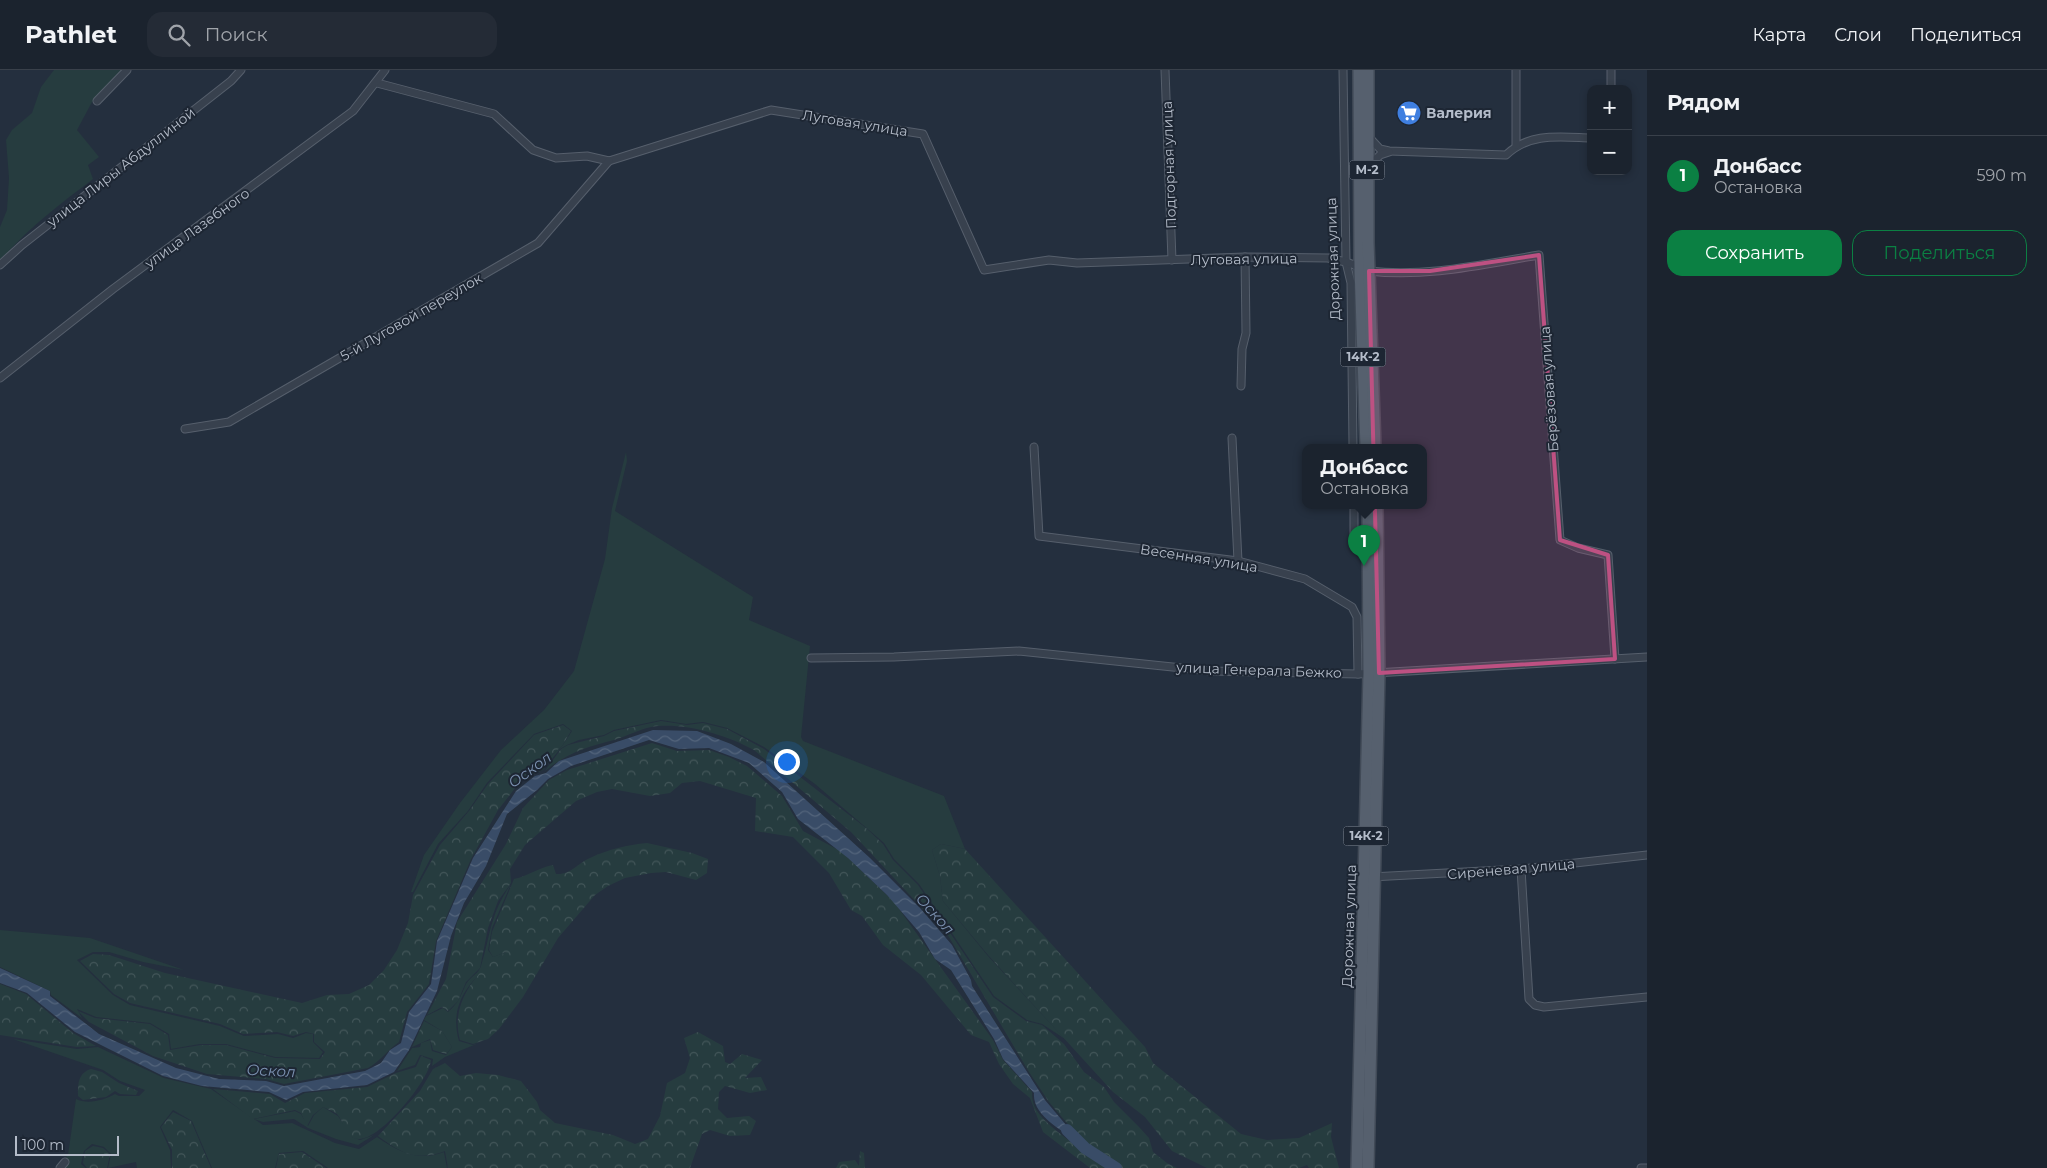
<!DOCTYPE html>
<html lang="ru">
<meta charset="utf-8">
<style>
body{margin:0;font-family:Montserrat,sans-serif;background:#242b36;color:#f1f3f6}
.controls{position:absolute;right:15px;top:15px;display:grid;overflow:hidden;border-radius:10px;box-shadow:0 2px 8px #0003}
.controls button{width:45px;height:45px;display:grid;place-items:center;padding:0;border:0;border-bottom:1px solid #39404a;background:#1b232e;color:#f1f3f6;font:25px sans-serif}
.scale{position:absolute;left:15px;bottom:12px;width:104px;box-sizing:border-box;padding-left:5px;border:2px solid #b4bcc9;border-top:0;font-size:14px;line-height:18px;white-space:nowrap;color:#b4bcc9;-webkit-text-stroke:4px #1d2633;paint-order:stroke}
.you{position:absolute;left:786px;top:691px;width:18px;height:18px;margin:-12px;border:4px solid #fff;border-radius:50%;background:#1a73e8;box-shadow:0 0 0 8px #1a73e833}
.badge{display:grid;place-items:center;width:32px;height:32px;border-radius:50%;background:#0b8043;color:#fff;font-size:16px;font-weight:700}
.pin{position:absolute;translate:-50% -41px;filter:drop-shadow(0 1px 2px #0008)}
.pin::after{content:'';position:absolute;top:26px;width:18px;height:15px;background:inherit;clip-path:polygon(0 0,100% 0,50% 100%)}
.popup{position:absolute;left:1302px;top:374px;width:125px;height:65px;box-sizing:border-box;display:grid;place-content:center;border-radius:10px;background:#1b232e;filter:drop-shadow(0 1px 4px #0005);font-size:16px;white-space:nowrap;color:#a0a4aa}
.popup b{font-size:19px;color:#f1f3f6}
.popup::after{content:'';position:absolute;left:50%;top:100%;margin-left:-10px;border:10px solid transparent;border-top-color:#1b232e}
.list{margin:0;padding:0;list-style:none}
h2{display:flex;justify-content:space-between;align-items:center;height:65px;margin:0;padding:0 20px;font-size:21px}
h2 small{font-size:16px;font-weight:400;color:#a0a4aa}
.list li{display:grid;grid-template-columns:32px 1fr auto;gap:15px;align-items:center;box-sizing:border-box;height:80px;padding:0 20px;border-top:1px solid #39404a}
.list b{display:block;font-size:19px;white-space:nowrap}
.list p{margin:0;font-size:16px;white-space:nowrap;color:#a0a4aa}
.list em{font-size:16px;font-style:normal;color:#a0a4aa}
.actions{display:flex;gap:10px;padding:15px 20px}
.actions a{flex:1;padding:11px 0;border:1px solid #0b8043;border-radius:15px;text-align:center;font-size:18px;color:#0b8043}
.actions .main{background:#0b8043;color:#fff}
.icon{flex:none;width:28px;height:28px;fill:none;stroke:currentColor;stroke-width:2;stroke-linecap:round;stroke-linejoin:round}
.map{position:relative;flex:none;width:1647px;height:1098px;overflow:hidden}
header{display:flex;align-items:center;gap:30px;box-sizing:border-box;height:70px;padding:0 25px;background:#1b232e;border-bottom:1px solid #39404a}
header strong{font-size:24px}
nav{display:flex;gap:28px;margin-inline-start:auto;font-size:18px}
.search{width:350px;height:45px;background:#242b36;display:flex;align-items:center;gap:12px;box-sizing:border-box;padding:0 18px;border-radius:15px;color:#a0a4aa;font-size:19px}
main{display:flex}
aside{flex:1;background:#1b232e}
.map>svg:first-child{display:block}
.grass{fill:#263c3f}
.forest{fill:url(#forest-crowns)}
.water{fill:url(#water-waves)}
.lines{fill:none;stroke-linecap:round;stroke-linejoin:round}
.river{stroke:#394c67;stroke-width:12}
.street-casing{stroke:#565f6c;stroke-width:9}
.primary-casing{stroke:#414a57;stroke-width:14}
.street{stroke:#38414e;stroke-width:7}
.primary{stroke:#56606e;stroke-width:11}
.marked{fill:#bd5182;fill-opacity:0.2;stroke:#bd5182;stroke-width:4;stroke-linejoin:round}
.labels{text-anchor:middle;stroke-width:4;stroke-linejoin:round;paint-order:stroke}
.shield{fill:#1d2633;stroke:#878f9c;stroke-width:1}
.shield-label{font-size:12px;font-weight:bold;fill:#b4bcc9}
.poi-label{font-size:14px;font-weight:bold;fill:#b4bcc9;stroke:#1d2633;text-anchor:start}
.street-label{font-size:14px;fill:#b4bcc9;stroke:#1d2633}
.water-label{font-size:15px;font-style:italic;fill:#7c92b1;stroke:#1d2633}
</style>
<header>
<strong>Pathlet</strong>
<div class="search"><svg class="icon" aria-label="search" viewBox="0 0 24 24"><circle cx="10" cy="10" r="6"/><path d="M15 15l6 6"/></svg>Поиск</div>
<nav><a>Карта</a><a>Слои</a><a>Поделиться</a></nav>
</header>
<main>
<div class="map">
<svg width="1647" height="1098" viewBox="0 0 1647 1098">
<defs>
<pattern id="forest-crowns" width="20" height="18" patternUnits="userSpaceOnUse" patternTransform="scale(1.25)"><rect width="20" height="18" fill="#263c3f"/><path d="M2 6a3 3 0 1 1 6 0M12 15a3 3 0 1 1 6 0" fill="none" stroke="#435659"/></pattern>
<pattern id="water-waves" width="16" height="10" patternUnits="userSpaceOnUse" patternTransform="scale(1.25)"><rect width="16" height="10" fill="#394c67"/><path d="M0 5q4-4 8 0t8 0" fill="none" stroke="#53647b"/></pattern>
</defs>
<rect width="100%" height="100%" fill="#242f3e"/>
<g class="grass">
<path d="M54,0H122L92,32L77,60L99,87L88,95L93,109C60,134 27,159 0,191V157L7,140L9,108L6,70L12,60L32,43L41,17Z"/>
<path d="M626,382L627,391L615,441L753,527L749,550L810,576L801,667L803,671L944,726L965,779L941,774L932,780L940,806L943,831L988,886L1065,969L1042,954L1027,950L994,926L919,814L894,789L884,773L815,714L764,677L727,658L703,652L686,654L661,650L614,660L604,665L579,670L567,675L560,679L543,700L527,707L562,676L572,661L563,654L534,664L487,713L468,741L438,774L413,822H411L424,785L460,733L501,680L544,640L574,601L605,489L612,438Z"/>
<path d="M511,814L492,858L488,880L493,887L506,882C476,905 447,929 459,971L473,975L479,973L445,987L432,996L433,989L420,985L415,995L397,1001L412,978L420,977L421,973L430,970L432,981L446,985L452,977L442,961L424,950L426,946L443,938L448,942C460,931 460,927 466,914C470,907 479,903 481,896C491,863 490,844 511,814Z"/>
<path d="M0,860L90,868L184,900L143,892L109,882H93L77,890L113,925L130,935L220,956L244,966L278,964L293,968L306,963L313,964V972L323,982L319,988L275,987L226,974H200L171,979L169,964L150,953L96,947L77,939L82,948L51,925L50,921L0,897Z"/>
<path d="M13,969L77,979L98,977L164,1008L211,1019L263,1055L292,1053L335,1073L359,1079L377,1067C399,1082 418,1092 444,1082L447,1098H328L303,1081L279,1083L275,1098H212L192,1051L173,1040L160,1057L170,1080L171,1098H137L136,1092L108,1098L111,1084L104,1077L92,1074L84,1081L81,1094L86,1098H56L68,1085L76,1029C88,1035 104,1030 115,1024L119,1026H139L145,1020L120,1011L103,1000Z"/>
<path d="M323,1037L338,1046L352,1067L360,1070L374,1065L358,1075L336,1069L308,1058L294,1049L263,1052L254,1049L295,1041L301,1044L308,1056L314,1045Z"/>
</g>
<g class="forest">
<path d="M661,651L687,655L703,653L727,659L764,679L866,758L883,774L893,790L918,815L993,927L1026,951L1042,955L1064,974L1084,1002L1104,1017L1114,1032L1139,1057L1149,1068L1153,1082L1167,1093L1177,1098H1122L1093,1080L1072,1059L1049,1032L1029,1002L949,867L851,762L754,680C726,665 690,654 658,656C643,657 628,666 614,670C589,676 565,684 545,701L561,679L568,675L604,666L614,661Z"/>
<path d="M563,655L571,661L562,676L519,713L509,726L498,740L471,789L436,871L429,914L407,942L399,972C387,980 381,991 368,998L284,1014L266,1009L207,1004L153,986L89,952L78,941L95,948L150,954L168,965L170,980L201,975H226L275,988L320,989L325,982L314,972V964L306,962L293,966L277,962L243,964L220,954L130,933L114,924L80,891L93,884L109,885L165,903L302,933L327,925L349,924L369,915L384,900L397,880L408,853L413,825L440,775L469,741L488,714L534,665Z"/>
<path d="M652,673L677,681L709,680L729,687L747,696L782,726L803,761L842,782L894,832L993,970L1003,990L1032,1022C1032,1029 1033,1035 1037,1041C1052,1062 1089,1084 1111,1098H1090L1043,1062L1030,1028L1013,1014L999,994L989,972L971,965L921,905L883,875L862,846L851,840L829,803L793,767L755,761L756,728L700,711L682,713L670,723L650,726L612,719L597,722L576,731L525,775L510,799L511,813L498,831L488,858L480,898L466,912L458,931L448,941L442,937L427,945L446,909L457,852L506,774L523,738L549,710L567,700Z"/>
<path d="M647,773L692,783L708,789L707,803L696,810L666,802L651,803L625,808L608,816L595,825L558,868L523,927L499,959L488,969L473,974L460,970C452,941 466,917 486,896C492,891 500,887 506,882L493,887L489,880L492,862L514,809C528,806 538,798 553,795L556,804C571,805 578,793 590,788C609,779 627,775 647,773Z"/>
<path d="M941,774L965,779L1145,977L1153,993L1241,1064L1267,1070L1299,1068L1332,1053L1331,1067L1339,1098H1309L1307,1095L1299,1098H1207L1172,1081L1145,1047L1113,1022L988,885L943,831L940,806L932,780Z"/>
<path d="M0,914L26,924L73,963L96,976L77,977L0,965Z"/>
<path d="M424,951L442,961L452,977L446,984L433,980L430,969L412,977Z"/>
<path d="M698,962L723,976L725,992L730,994L742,984L762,990L745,1008L761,1007L767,1020L750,1023L725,1016L719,1022L718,1039L727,1048L749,1046L756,1051L750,1065L730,1066L710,1060L702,1064L690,1098H448L445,1081C416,1092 401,1083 378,1066L420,1021L433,999L445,993L460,1006L476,1003L498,1005L521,1011L537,1032L540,1040L555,1053L613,1065L635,1074L648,1069L660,1046L667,1013L685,1003L690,988L684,968Z"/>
<path d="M421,986L431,990C429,1011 380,1070 359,1069C345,1069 344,1051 337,1044C333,1041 327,1039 323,1037L313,1045L307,1056L301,1043L295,1040L253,1049L213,1019L270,1024L285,1033L305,1023L367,1017L396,1003L416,997Z"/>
<path d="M91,999L102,1002L119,1013L138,1021L136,1025L120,1024L115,1021L106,1027L83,1030L78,1026C78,1014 78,1003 91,999Z"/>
<path d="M173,1042L191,1051L211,1098H172V1080L161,1057Z"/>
<path d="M93,1076L103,1078L110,1084L107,1098H87L83,1093L85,1081Z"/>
<path d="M860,1081L864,1083L865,1098H836L839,1092L855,1090L859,1096Z"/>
<path d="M302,1082L326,1098H276L279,1084Z"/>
</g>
<path class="water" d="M653,660L697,661L731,674L764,692L870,788L920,838L952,875L971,910L972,916L1045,1030L1082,1074C1064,1062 1032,1046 1034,1023L1003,989L994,969L951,900L935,889L919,862L887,825L848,788L798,749L782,722L749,693L709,678L679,679L649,670L571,696L548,709L537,720L507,744L486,796L464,833L451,866L437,921L409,980L394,1002L367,1015L303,1022L286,1030L269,1022L202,1016L163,1006L75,962L27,923L0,913V898L50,921V926L99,964L176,998L219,1009L266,1011L284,1016L365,1001L381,993L390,980L401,973L409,942L431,914L437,871L473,788L516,721L535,706L546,703L559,691Z"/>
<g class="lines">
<path class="river" d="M1067,1060L1085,1078L1116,1098"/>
<defs>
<g id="street">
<path d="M1165,0L1172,190"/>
<path d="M1343,0L1346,192L1351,213L1353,377"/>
<path d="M377,13L494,44L533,80L556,88L587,86L609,91L771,40L923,64L984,200L1049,190L1077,193L1245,187L1328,188L1346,192L1360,197"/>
<path d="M1611,19V0"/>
<path d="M97,31L127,0"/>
<path d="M1368,66L1380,79L1389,81L1506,85C1530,62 1560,67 1591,68"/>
<path d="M1516,75V0"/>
<path d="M1368,97L1380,85L1389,82"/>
<path d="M0,195L22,175L231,11L241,0"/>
<path d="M1369,201C1425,208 1484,194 1539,185L1560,470L1578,478L1608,485L1615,589"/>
<path d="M0,308L113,219L353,41L385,0"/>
<path d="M1241,316L1242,279L1246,263L1245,187"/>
<path d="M185,359L229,352L538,173L609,91"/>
<path d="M1232,368L1238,491"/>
<path d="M1034,377L1039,466L1238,491L1305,509L1352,537L1357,547L1358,604"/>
<path d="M1354,435V465"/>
<path d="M811,588L894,587L1019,581L1211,601L1358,604L1647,587"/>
<path d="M1521,799L1529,929L1535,935L1544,937L1647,927"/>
<path d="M1371,807L1521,799L1647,785"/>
<path d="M60,1098L65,1092"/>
<path d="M1641,1098H1647"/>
</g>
<g id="primary">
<path d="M1359,0L1360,197L1366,377"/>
<path d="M1368,0V172L1375,377"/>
<path d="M1357,1098L1369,603L1368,435"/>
<path d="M1368,1098L1379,603L1377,435"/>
</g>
</defs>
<use href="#street" class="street-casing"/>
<use href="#primary" class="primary-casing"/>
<use href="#street" class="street"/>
<use href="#primary" class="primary"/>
</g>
<path class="marked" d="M1539,185L1560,470L1608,485L1615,589L1379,603L1369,201H1430Z"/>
<defs>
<symbol id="supermarket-disc" viewBox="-11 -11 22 22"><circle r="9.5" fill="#3f7fe0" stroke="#1d2633"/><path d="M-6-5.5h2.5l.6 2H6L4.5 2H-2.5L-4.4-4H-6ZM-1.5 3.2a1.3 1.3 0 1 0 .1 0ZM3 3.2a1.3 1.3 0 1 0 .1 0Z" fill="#fff"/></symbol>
</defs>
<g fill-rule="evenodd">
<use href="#supermarket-disc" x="1395" y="29" width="28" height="28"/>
</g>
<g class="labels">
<g class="shield">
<rect x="1349.5" y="90.5" width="35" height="19" rx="4"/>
<rect x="1340.5" y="277.5" width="45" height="19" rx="4"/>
<rect x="1343.5" y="756.5" width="45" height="19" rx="4"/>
</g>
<g class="shield-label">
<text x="1367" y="104">М-2</text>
<text x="1363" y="291">14К-2</text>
<text x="1366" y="770">14К-2</text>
</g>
<g class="poi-label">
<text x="1426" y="48">Валерия</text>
</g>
<g class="street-label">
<text transform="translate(855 53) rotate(9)" y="5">Луговая улица</text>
<text transform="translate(1169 95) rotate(-92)" y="5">Подгорная улица</text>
<text transform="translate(121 97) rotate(-38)" y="5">улица Лиры Абдуллиной</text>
<text transform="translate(197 158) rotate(-36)" y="5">улица Лазебного</text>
<text transform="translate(1244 189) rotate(-1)" y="5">Луговая улица</text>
<text transform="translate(1333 189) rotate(-92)" y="5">Дорожная улица</text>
<text transform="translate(411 247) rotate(-30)" y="5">5-й Луговой переулок</text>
<text transform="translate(1549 319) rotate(-94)" y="5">Берёзовая улица</text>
<text transform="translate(1199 488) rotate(9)" y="5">Весенняя улица</text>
<text transform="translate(1259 600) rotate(2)" y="5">улица Генерала Бежко</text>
<text transform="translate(1511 799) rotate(-5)" y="5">Сиреневая улица</text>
<text transform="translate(1349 856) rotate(-88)" y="5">Дорожная улица</text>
</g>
<g class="water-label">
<text transform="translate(530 700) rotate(-36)" y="5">Оскол</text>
<text transform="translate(935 844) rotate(48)" y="5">Оскол</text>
<text transform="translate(271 1001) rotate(3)" y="5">Оскол</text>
</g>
</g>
</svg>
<div class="controls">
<button>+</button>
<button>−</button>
</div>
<div class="scale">100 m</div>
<div class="you"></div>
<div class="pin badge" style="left:1364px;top:496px">1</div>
<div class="popup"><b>Донбасс</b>Остановка</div>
</div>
<aside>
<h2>Рядом<small></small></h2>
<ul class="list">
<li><span class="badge">1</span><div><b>Донбасс</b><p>Остановка</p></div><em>590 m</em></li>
</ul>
<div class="actions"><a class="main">Сохранить</a><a>Поделиться</a></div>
</aside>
</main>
